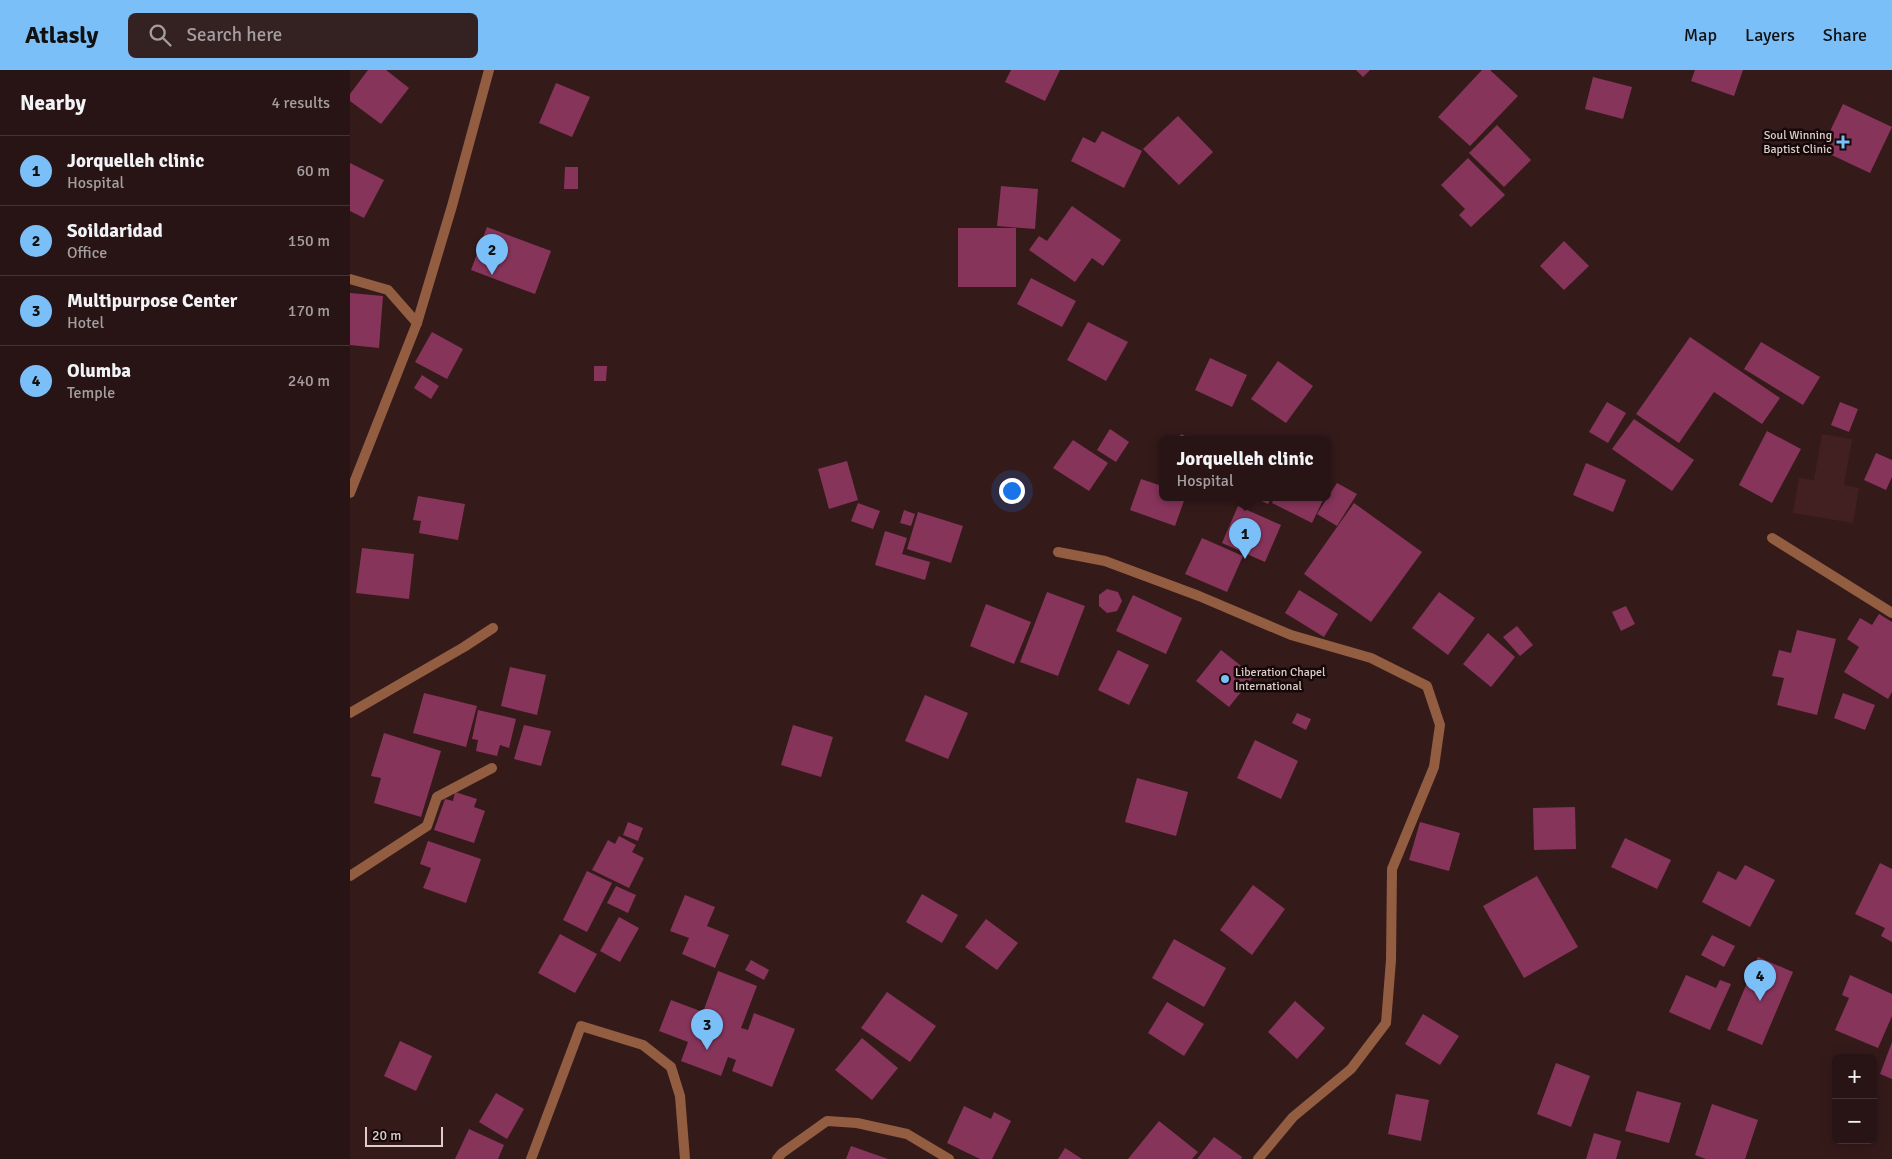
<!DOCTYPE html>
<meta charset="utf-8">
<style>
body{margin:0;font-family:Signika,sans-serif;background:#342122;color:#f1f3f6}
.controls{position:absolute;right:15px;bottom:15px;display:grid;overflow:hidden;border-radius:8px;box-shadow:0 2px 12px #0003}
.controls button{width:45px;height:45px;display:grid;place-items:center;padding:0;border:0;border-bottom:1px solid #443334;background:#281414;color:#f1f3f6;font:25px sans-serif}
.scale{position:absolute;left:15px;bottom:12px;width:78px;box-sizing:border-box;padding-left:5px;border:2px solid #dfcccb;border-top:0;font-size:14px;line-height:18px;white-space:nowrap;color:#dfcccb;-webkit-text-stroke:4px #140909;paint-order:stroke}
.you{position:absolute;left:661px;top:420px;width:18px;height:18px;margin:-12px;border:4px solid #fff;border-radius:50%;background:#1a73e8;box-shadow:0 0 0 8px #1a73e833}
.badge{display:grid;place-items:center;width:32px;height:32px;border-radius:50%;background:#7abff8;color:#111;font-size:16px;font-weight:700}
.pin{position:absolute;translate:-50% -41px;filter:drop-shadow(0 1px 2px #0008)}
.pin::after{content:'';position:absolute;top:26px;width:18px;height:15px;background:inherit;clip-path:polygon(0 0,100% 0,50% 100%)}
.popup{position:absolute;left:809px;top:366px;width:172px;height:65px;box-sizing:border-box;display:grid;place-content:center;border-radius:8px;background:#281414;filter:drop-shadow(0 1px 4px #0005);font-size:16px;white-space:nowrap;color:#a59ea0}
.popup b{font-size:19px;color:#f1f3f6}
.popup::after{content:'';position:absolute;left:50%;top:100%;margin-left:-10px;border:10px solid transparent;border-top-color:#281414}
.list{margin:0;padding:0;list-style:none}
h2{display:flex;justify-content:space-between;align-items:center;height:65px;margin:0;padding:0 20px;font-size:21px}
h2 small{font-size:16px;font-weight:400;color:#a59ea0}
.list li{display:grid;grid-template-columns:32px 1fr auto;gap:15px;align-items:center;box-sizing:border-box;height:70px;padding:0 20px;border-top:1px solid #443334}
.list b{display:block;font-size:19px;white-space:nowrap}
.list p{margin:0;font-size:16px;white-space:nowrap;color:#a59ea0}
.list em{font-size:16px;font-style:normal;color:#a59ea0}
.icon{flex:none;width:28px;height:28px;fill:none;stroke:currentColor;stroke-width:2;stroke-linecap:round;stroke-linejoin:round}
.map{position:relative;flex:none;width:1542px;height:1089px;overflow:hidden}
header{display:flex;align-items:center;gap:30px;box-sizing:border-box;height:70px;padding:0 25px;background:#7abff8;color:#111}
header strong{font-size:24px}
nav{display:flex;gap:28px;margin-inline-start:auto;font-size:18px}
.search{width:350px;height:45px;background:#342122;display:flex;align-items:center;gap:12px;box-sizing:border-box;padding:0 18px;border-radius:8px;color:#a59ea0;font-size:19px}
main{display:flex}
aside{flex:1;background:#281414}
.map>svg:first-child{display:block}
.built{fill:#422021}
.building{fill:#87345b}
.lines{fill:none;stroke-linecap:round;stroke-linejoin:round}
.street{stroke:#935d42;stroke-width:10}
.poi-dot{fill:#7abff8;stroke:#140909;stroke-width:2}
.labels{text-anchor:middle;stroke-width:5;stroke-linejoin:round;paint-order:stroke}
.poi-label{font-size:12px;fill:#dfcccb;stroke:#140909;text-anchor:end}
</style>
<header>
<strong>Atlasly</strong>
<div class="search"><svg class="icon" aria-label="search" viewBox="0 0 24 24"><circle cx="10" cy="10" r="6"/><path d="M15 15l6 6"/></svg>Search here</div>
<nav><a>Map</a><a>Layers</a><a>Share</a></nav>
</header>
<main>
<aside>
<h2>Nearby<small>4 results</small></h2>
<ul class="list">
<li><span class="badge">1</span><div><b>Jorquelleh clinic</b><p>Hospital</p></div><em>60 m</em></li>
<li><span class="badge">2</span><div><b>Soildaridad</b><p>Office</p></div><em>150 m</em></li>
<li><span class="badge">3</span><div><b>Multipurpose Center</b><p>Hotel</p></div><em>170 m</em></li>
<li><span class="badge">4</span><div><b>Olumba</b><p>Temple</p></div><em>240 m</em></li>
</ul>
</aside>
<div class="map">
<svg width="1542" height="1089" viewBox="0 0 1542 1089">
<rect width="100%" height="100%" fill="#351a1a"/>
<path class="built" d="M1472,364L1502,369L1494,415L1509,418L1503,453L1443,443L1449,408L1464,410Z"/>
<g class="building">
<path d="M18,0H36L59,18L31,54L0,31V24Z"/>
<path d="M661,0H710L695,31L655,12Z"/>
<path d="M1006,0H1020L1013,7Z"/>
<path d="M1132,0H1140L1168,26L1120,76L1088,47Z"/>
<path d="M1345,0H1393L1384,26L1341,11Z"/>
<path d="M1243,7L1282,17L1273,49L1235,39Z"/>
<path d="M206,13L240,27L222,67L189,53Z"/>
<path d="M1493,34L1542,57L1520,103L1471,80Z"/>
<path d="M828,46L863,82L829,115L793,79Z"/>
<path d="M1147,55L1181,90L1154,117L1119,83Z"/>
<path d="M752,61L792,81L774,118L721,91L733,67L745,73Z"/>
<path d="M1118,88L1155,125L1121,157L1109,145L1115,139L1091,115Z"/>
<path d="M0,93L34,110L14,148L0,141Z"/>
<path d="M215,97H228V119H214Z"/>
<path d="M651,116L688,119L685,159L647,156Z"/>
<path d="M722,136L771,170L753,196L742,188L725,212L679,180L689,166L697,171Z"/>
<path d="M137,157L201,181L185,224L121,200Z"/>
<rect x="608" y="158" width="58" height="59"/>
<path d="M1214,171L1239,196L1214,220L1190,196Z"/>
<path d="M681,208L726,231L712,257L667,234Z"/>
<path d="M0,223L33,226L29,278L0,275Z"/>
<path d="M738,252L778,272L756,311L717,290Z"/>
<path d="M82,262L113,279L97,309L65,292Z"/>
<path d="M1340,267L1430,328L1412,354L1364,322L1329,373L1286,344Z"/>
<path d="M1411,272L1470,307L1453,335L1394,299Z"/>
<path d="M860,288L897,305L882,337L845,320Z"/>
<path d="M928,291L963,316L936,353L901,329Z"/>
<path d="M244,296H257L256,311H244Z"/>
<path d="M72,305L89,316L81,329L64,318Z"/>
<path d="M1257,332L1276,343L1258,373L1239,362Z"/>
<path d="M1490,332L1508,339L1499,362L1481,355Z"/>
<path d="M1284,349L1344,390L1322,421L1262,379Z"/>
<path d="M760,359L779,372L766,392L747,380Z"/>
<path d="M1417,361L1451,379L1422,433L1389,415Z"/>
<path d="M831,364L843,370H828Z"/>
<path d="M723,370L758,393L739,421L703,398Z"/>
<path d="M1526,383L1542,390V407L1536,420L1514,410Z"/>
<path d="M497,391L508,430L479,439L468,399Z"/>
<path d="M1236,393L1276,410L1263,442L1223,425Z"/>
<path d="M791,409L812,416V428H835L825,456L780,440Z"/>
<path d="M987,413L1007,424L987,456L967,444Z"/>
<path d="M68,426L115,434L108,470L69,463L71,451L63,450Z"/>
<path d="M905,428H921L918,434Z"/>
<path d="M924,428H974L962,453L922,433Z"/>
<path d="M508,433L530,441L523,459L501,451Z"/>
<path d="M1004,433L1072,482L1021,552L954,504Z"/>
<path d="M888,436L931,455L915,492L872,473Z"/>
<path d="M554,440L565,444L561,456L550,453Z"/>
<path d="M568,442L613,456L601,493L557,479Z"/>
<path d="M535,461L557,468L552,484L580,492L575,510L525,495Z"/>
<path d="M852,468L893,486L877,522L835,504Z"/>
<path d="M12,478L64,484L59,529L6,523Z"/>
<path d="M757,519L768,522L772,531L767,541L757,543L749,536V525Z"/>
<path d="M949,520L988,544L974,567L935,543Z"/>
<path d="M697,522L735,536L708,606L670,592Z"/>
<path d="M1089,522L1125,548L1098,585L1062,558Z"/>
<path d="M783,525L832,548L816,584L766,561Z"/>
<path d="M636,534L681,552L664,594L620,576Z"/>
<path d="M1276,536L1285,554L1271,561L1262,542Z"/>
<path d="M1529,544L1542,552V622L1538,629L1494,602L1509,577L1497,569L1510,548L1522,555Z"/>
<path d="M1167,556L1183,575L1170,586L1153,567Z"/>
<path d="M1447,560L1486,569L1467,645L1427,635L1434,608L1422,606L1429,580L1441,583Z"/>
<path d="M1138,563L1165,587L1141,617L1113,594Z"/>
<path d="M768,580L799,595L779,635L748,620Z"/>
<path d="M871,580L904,606L879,637L846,611Z"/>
<path d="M160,597L196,605L187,645L151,636Z"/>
<path d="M74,623L127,636L116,677L63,663Z"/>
<path d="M1493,623L1525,635L1515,660L1484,648Z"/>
<path d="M575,625L618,643L598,689L555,671Z"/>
<path d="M128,640L166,649L159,678L150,675L147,686L126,681L128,670L122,669Z"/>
<path d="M947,643L961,649L956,660L942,653Z"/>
<path d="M174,655L201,661L191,696L164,689Z"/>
<path d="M443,655L483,667L471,707L431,695Z"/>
<path d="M34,663L91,681L71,747L24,733L31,708L21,706Z"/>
<path d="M905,670L948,691L931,729L887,708Z"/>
<path d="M787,708L838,722L826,766L775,752Z"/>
<path d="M105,722L127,729L124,737L135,741L124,773L84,760L95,729L103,731Z"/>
<path d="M1225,737L1226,779L1184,780L1183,738Z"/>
<path d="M278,752L293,758L288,771L273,765Z"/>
<path d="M1070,752L1110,763L1099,801L1059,790Z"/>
<path d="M269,766L286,775L282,782L294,788L279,818L242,800L258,770L265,774Z"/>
<path d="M1275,768L1321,790L1307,819L1261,797Z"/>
<path d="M78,771L131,789L116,833L73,818L81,798L70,794Z"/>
<path d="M1530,793L1542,799V872L1531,866L1535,858L1505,844Z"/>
<path d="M1395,795L1425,810L1400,857L1352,832L1368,801L1386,810Z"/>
<path d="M237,801L262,813L237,862L213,850Z"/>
<path d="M1187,806L1228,877L1174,908L1133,836Z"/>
<path d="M903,815L935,839L902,885L870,860Z"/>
<path d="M266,816L286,825L278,843L257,833Z"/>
<path d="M572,824L608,845L592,873L556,852Z"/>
<path d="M335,825L365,837L357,856L379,865L365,898L332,884L339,868L320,861Z"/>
<path d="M269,847L289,858L270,892L250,881Z"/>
<path d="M636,849L668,873L647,900L615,877Z"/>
<path d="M210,864L247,884L225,923L188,903Z"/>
<path d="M1362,865L1385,876L1374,897L1351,885Z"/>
<path d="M824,869L876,898L854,937L802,908Z"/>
<path d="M1408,887L1443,902L1412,975L1377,960Z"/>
<path d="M401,890L419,900L414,910L395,900Z"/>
<path d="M368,901L407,916L391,958L398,960L404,943L445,959L422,1017L382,1001L386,990L378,987L371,1006L331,991L338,972L309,961L321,930L353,942Z"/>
<path d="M1336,905L1366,918L1370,910L1381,914L1360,960L1319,942Z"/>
<path d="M1500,905L1542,924V946L1528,978L1485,960L1499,928L1492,925Z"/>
<path d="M537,922L586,956L560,992L511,958Z"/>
<path d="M945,931L975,958L947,989L918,962Z"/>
<path d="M817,932L854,954L834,986L798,963Z"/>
<path d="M1073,944L1109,966L1090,995L1055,974Z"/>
<path d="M512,968L548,998L522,1030L485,1000Z"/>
<path d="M50,971L82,986L66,1021L34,1006Z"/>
<path d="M1542,972V1009L1530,1004Z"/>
<path d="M1206,993L1240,1006L1221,1057L1187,1044Z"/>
<path d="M1287,1021L1331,1033L1319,1073L1275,1061Z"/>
<path d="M146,1023L174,1039L157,1069L129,1052Z"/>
<path d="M1046,1024L1079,1030L1071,1071L1038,1064Z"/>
<path d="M1362,1034L1408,1050L1395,1089H1356L1345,1085Z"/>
<path d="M614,1036L641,1049L644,1042L661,1051L642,1089H630L597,1073Z"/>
<path d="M809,1051L848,1082L842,1089H778Z"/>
<path d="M119,1059L154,1075L148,1089H105Z"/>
<path d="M1244,1063L1271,1071L1266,1089H1236Z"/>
<path d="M864,1067L892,1087L891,1089H847Z"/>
<path d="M501,1076L538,1089H496Z"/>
<path d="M715,1078L732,1089H708Z"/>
</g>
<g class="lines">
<g class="street">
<path d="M0,209L38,220L67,253"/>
<path d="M0,423L67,253L102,136L139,0"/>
<path d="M1422,468L1542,543"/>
<path d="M708,482L755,491L849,526L941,565L1021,588L1077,616L1090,655L1084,697L1042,799L1041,890L1036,953L1001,999L943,1047L908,1089"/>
<path d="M0,643L114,577L143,558"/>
<path d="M0,806L77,756L87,727L142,698"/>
<path d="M181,1089L231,956L293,975L321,997L330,1026L335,1089"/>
<path d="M427,1089L432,1083L477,1051L507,1053L557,1064L599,1089"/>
</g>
</g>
<g class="poi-dot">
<path d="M1490.5 64.5h5v5h5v5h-5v5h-5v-5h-5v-5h5z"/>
<circle cx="875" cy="609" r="5"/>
</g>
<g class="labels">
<g class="poi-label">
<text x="1482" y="69">Soul Winning<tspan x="1482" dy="14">Baptist Clinic</tspan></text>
<text x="885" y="606" text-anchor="start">Liberation Chapel<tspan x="885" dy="14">International</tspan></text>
</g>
</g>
</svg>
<div class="controls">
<button>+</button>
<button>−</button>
</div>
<div class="scale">20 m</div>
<div class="you"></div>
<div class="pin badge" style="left:895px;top:489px">1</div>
<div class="popup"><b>Jorquelleh clinic</b>Hospital</div>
<div class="pin badge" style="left:142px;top:205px">2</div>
<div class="pin badge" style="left:357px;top:980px">3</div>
<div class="pin badge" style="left:1410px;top:931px">4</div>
</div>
</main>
